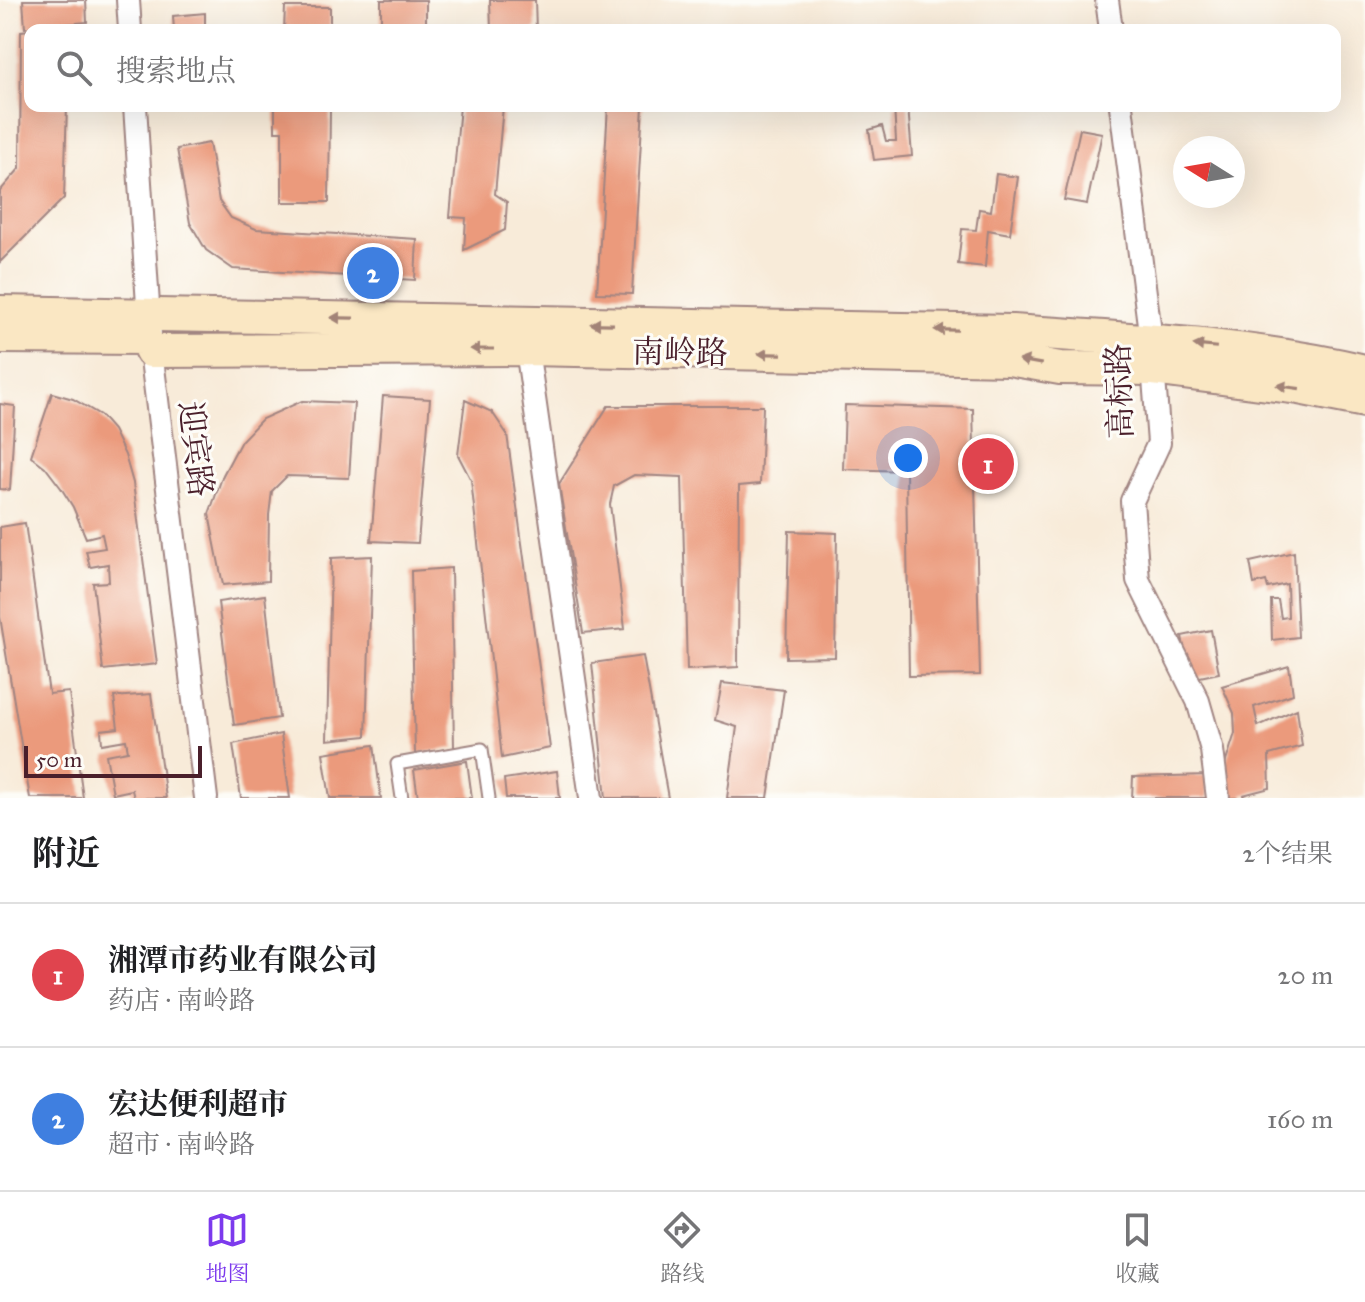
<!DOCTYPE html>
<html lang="zh">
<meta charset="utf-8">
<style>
body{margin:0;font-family:"IM FELL Great Primer","Noto Serif SC",serif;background:#f6f6f6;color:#202124}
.compass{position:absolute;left:1173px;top:136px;width:72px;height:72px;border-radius:50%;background:#fff;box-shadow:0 8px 32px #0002;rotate:281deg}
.scale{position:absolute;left:24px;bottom:20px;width:178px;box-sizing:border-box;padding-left:8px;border:4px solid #4a1f2b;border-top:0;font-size:22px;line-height:28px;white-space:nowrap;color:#4a1f2b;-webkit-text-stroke:6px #fdfcf7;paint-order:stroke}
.you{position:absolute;left:908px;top:458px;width:28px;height:28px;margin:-20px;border:6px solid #fff;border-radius:50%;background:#1a73e8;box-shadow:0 0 0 12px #1a73e833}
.badge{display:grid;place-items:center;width:52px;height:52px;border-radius:50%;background:#7c3aed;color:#fff;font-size:26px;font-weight:700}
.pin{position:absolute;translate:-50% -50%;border:4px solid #fff;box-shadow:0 2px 8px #0006}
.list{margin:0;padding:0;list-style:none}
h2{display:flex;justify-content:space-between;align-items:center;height:104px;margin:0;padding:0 32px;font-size:34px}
h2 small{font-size:26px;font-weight:400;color:#757577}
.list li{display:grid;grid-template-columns:52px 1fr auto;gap:24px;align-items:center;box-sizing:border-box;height:144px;padding:0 32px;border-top:2px solid #e0e0e0}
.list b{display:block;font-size:30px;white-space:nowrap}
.list p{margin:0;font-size:26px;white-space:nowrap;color:#757577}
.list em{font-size:26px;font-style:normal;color:#757577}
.icon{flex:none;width:44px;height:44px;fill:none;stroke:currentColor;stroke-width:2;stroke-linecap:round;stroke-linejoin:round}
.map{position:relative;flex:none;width:1365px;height:798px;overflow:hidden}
.search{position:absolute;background:#fff;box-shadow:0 8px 32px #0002;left:24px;right:24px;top:24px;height:88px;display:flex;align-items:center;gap:20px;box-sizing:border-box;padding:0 28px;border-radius:16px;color:#757577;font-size:30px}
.sheet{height:392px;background:#fff}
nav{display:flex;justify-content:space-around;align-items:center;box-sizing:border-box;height:112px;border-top:2px solid #e0e0e0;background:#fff;font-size:22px;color:#757577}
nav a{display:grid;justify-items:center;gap:4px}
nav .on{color:#7c3aed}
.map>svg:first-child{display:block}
.building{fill:#eb9a7c}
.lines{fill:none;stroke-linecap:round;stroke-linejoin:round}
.lane-casing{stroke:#a18582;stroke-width:15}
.street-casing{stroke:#a18582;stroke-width:26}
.secondary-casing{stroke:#a18582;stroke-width:36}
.lane{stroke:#fff;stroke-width:11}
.street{stroke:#fff;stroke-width:22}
.secondary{stroke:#fae7c3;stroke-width:32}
.oneway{fill:#a28377}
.labels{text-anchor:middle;stroke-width:6;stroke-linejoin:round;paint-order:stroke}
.street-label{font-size:32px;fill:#4a1f2b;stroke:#fdfcf7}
</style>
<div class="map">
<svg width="1365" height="798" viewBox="0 0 1365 798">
<rect width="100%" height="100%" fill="#fdfcf7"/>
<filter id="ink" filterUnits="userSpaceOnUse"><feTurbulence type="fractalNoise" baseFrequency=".0125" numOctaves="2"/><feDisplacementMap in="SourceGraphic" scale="16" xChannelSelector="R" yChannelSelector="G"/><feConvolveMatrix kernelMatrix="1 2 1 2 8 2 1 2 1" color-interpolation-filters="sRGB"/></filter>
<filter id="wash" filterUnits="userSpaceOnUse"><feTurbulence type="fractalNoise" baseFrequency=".006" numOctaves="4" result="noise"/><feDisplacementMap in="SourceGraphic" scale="32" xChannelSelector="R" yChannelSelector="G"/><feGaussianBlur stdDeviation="1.8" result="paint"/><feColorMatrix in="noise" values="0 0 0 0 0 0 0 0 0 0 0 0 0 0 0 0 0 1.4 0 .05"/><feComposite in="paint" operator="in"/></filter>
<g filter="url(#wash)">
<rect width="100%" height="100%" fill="#f8ebd9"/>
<g id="blocks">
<g class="building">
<path d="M23,0H86L87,22L25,28Z"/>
<rect x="381" y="0" width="45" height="30"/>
<path d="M490,0H535L536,30H491Z"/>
<path d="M285,7H330V30H284Z"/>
<path d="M205,13V30H174L173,16Z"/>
<path d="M30,30V106H67L64,198L0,262V191L20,168L21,31Z"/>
<path d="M275,106H330L329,202H282V131H275Z"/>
<path d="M460,106H503L495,194L507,202L505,230L464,250L466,218L450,217Z"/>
<path d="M608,106H643L632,294L597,293Z"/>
<path d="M894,106H908L912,156L874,160L869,130L882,126L886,141H896Z"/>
<path d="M1080,129L1102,133L1087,204L1064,200Z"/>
<path d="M209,143L219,201L231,218L256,229L417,239L415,280L233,269L206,250L190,223L177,149Z"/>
<path d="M996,174L1018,177L1010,234L988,230L985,267L958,264L962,229L976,230L979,209L991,211Z"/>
<path d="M52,393L73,399L100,415L113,430L125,455L133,483L157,664L103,670L93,583L109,582L108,564L90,567L86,551L105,548L102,534L86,538L73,507L61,488L45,467L31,456Z"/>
<path d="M383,396L430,399L418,543L371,541Z"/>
<path d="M465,400L492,412L507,434L550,748L502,758L471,480L458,455Z"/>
<path d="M302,401L354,403L349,478L287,476L272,491L269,515L268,581L223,585L209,514L223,475L241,441L262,419Z"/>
<path d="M0,404L15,406L10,490L0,489Z"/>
<path d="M845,405L973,409L980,675L909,676L906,471L843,469Z"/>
<path d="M608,406H763L760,484L739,486L738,667L687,670L682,477L634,475L614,486L610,504L625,629L583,633L559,484Z"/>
<path d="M25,523L49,694L69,692L83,798H30L0,617V527Z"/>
<path d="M789,531L837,533L835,657L786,658Z"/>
<path d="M1294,552L1298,637L1272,640L1271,600H1278L1281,618L1288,617L1287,584L1268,588L1266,581L1254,584L1250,562Z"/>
<path d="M372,556L366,736L327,740L331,558Z"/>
<path d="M451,568L454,748L415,754L411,571Z"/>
<path d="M265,595L279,718L234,725L218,602Z"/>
<path d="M1211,630L1219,673L1190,679L1182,636Z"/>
<path d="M643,656L668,798H606L592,663Z"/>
<path d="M1289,666L1293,694L1254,707L1258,726L1297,709L1302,746L1269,755L1270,788L1243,795L1244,798H1229L1223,771L1235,733L1234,713L1222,686Z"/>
<path d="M722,683L784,690L768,798H727L737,727L715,720Z"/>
<path d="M151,694L166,798H134L132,790L113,794L106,755L128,751L126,740L102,744L101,730L118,728L114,697Z"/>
<path d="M281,734L290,798H241L233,744Z"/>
<path d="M374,745L381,798H330L323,753Z"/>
<path d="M467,761L472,798H418L414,770Z"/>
<path d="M557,771L560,798H506L504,779Z"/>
<path d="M1208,775V798H1132L1133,777Z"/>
</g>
</g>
</g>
<g filter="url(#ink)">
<use href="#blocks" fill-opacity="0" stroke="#a18582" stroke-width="2"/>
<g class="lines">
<defs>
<path id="lane" d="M402,798L397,764L482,749L489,798"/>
<g id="street">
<path d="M128,0L130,30"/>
<path d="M1107,0L1111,30"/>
<path d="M135,106L151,351L206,798"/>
<path d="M1121,106L1151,340L1159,443L1132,501L1138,580L1198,701L1212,750L1218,798"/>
<path d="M527,349L591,798"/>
</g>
<g id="secondary">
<path d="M0,312L1012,331C1130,339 1249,344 1365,371"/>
<path d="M0,337L145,338L151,351L527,349L1009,359L1060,368L1152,369L1299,388L1365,401"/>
</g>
</defs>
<use href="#lane" class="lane-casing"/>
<use href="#street" class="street-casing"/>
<use href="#secondary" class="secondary-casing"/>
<use href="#lane" class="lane"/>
<use href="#street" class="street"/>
<use href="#secondary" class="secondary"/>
</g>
<defs><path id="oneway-solid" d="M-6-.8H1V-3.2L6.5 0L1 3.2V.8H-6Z" transform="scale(2)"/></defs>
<g class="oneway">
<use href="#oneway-solid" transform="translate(342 318) rotate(-179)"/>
<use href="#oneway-solid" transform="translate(602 324) rotate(-179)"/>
<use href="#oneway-solid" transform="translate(946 330) rotate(-179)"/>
<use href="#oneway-solid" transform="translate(1205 346) rotate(-174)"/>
<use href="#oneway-solid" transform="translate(482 349) rotate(180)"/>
<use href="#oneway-solid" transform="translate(770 354) rotate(-179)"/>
<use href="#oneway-solid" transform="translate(1030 362) rotate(-170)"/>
<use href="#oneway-solid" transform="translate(1288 387) rotate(-172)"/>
</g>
</g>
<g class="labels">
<g class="street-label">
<text transform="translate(680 352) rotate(1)" y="11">南岭路</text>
<text transform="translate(1119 391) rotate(-92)" y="11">高标路</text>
<text transform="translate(196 449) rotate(83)" y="11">迎宾路</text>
</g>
</g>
</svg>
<svg class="compass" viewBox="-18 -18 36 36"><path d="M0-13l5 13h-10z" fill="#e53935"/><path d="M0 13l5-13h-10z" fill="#757577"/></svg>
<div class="scale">50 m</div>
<div class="you"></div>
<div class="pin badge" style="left:988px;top:464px;background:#e0444e">1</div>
<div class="pin badge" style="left:373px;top:273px;background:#3f7fe0">2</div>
<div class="search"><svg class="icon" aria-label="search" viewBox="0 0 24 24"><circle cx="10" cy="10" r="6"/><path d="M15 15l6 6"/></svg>搜索地点</div>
</div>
<section class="sheet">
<h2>附近<small>2个结果</small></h2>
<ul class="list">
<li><span class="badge" style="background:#e0444e">1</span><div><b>湘潭市药业有限公司</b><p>药店 · 南岭路</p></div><em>20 m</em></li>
<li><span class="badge" style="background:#3f7fe0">2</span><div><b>宏达便利超市</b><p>超市 · 南岭路</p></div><em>160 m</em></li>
</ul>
</section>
<nav>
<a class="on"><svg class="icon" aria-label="map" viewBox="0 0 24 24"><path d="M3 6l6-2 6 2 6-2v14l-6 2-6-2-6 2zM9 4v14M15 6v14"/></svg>地图</a>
<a><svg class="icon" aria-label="directions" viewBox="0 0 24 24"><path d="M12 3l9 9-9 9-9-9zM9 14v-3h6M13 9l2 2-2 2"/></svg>路线</a>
<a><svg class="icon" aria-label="saved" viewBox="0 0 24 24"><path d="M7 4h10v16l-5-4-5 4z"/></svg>收藏</a>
</nav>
